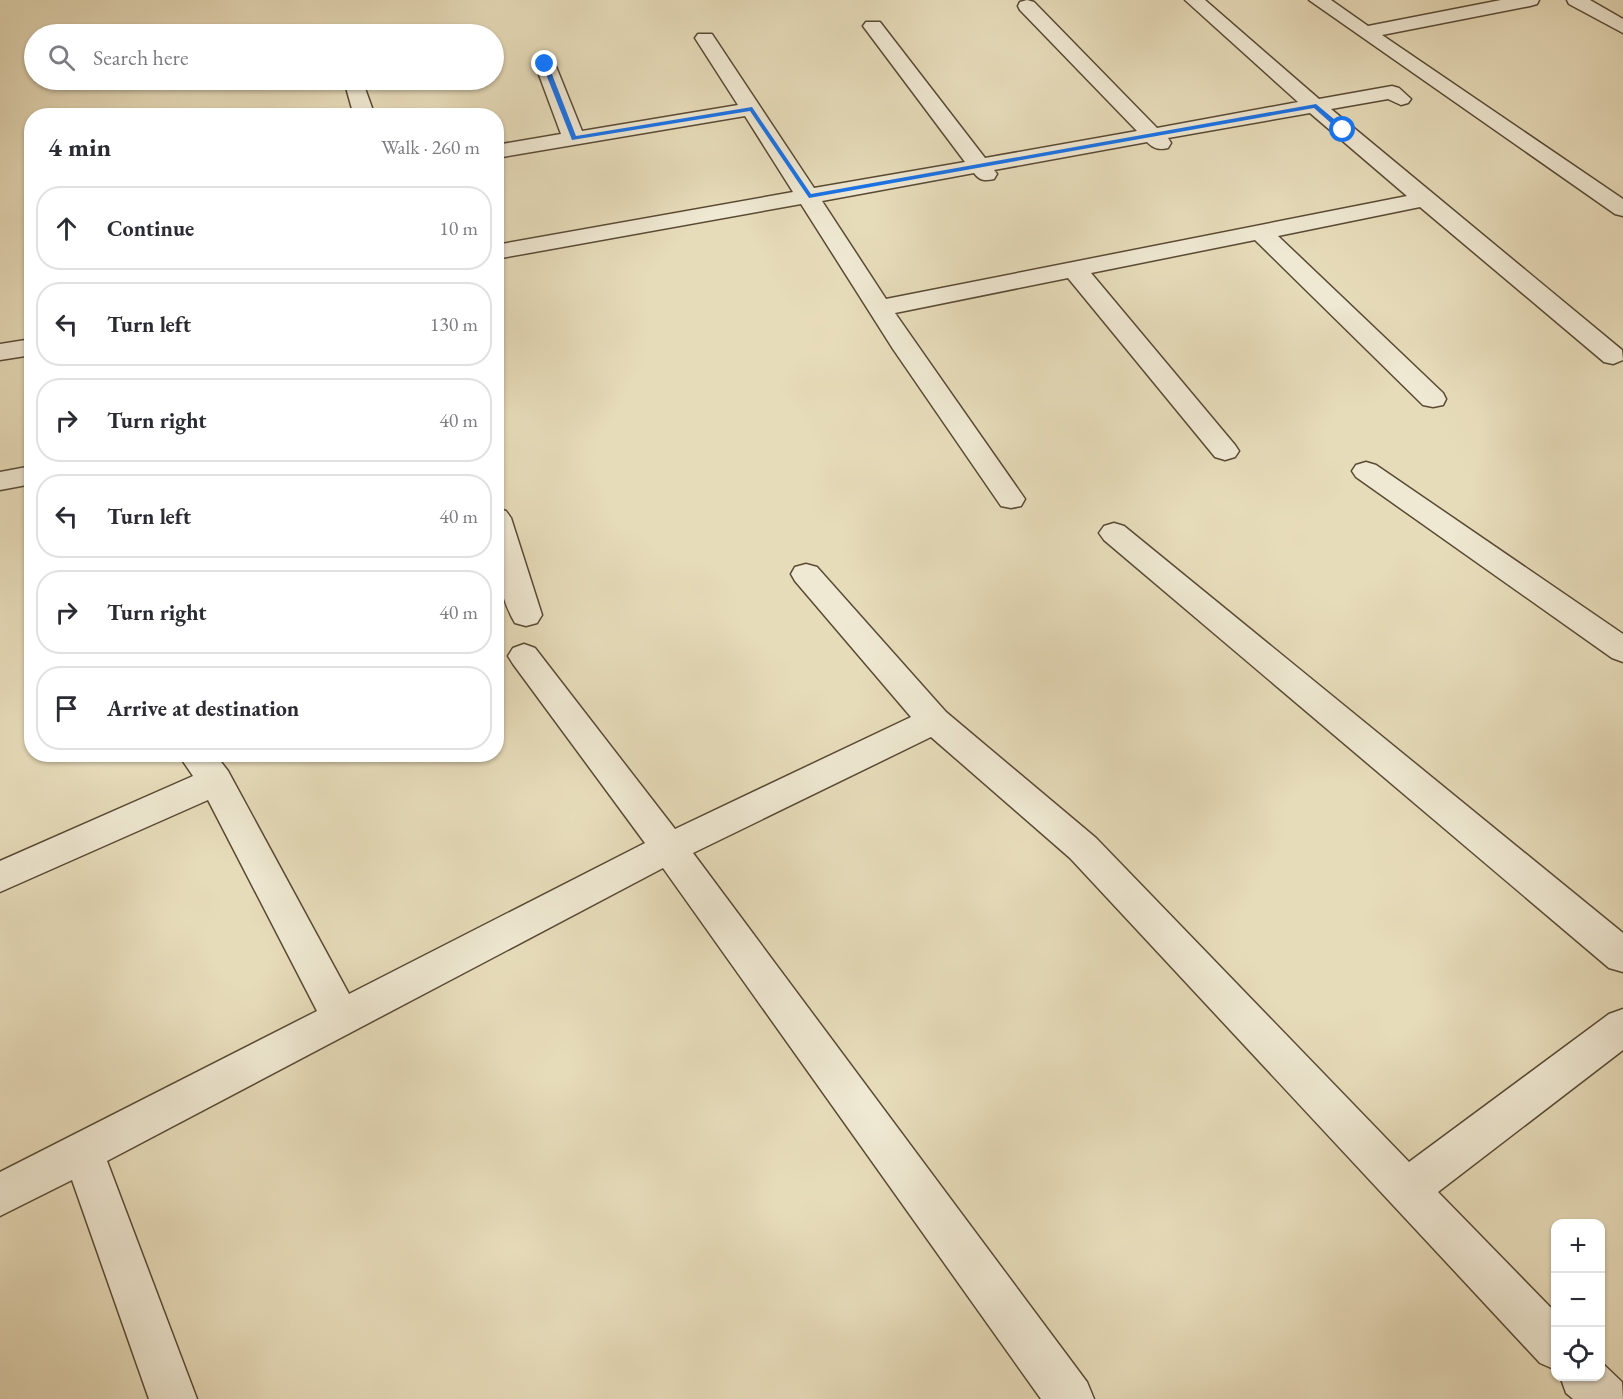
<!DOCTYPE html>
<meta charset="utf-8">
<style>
body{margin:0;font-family:"EB Garamond",serif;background:#f2f2f3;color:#2b2b33}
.controls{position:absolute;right:18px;bottom:18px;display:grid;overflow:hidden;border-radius:12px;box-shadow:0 2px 4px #0004}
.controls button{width:54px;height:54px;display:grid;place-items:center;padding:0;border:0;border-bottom:2px solid #e1e1e2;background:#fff;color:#2b2b33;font:30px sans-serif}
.stop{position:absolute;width:18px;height:18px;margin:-14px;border:4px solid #1a73e8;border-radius:50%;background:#fff}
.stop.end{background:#1a73e8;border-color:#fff;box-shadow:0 2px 6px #0008}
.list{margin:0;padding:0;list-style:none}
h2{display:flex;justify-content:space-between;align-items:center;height:78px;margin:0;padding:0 24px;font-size:26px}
h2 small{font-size:20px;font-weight:400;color:#7c7c81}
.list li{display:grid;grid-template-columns:39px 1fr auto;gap:18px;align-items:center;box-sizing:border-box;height:84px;margin:0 12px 12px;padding:0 12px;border:2px solid #e1e1e2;border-radius:24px}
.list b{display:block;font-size:22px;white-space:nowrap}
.list em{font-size:20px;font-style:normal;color:#7c7c81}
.icon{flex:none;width:33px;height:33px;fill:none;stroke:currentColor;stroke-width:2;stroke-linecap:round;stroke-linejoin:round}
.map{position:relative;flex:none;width:1623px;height:1399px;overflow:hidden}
.search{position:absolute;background:#fff;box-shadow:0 2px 4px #0004;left:24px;top:24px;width:480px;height:66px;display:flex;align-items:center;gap:15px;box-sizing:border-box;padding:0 21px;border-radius:33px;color:#7c7c81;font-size:22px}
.panel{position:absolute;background:#fff;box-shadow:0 2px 4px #0004;left:24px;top:108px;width:480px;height:654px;border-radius:24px}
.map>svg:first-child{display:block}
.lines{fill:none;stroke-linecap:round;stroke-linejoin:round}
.street-casing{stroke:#594a34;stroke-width:3}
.street{fill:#efe8d2;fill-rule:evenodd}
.route{fill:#1a73e8}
</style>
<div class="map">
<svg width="1623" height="1399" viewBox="0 0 1623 1399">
<rect width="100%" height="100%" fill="#e7dcba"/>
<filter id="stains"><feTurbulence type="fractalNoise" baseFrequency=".00333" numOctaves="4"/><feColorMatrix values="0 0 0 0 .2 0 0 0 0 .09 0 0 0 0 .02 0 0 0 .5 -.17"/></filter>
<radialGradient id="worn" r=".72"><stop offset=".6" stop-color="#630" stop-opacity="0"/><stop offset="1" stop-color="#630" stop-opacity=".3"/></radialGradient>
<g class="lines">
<defs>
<g id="street">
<path d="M1027,0L1034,2L1157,128L1298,102L1185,0H1205L1319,99L1392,86L1399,88L1411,99L1408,103L1401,105L1388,99L1331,109L1622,350L1623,360L1613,364L1604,362L1420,207L1278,236L1443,393L1446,399L1443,405L1433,407L1423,405L1255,240L1091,273L1235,445L1239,451L1235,457L1225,460L1215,457L1068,278L895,313L1025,499L1021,506L1011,508L1001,506L893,349L801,204L496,259V245L793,192L745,116L496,158V145L561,134L535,64L538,60H552L555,64L582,131L738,105L695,38L698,34H712L814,188L965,162L863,26L866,22H880L985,158L1137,131L1020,10L1018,6L1020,2ZM1310,113L1407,196L886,299L822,201L974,173C980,181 985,181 994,179L997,174L994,170L1147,142C1154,149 1159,150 1168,148L1171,143L1168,138Z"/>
<path d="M1309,0H1331L1368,26L1501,0H1539L1537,4L1530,6L1382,35L1623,199V216L1615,214Z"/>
<path d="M1567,0H1590L1623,19V33L1569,4Z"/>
<path d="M348,80H362L375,116H354L345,84Z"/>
<path d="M32,339V355L0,360V344Z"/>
<path d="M1366,462L1376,465L1623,634V662L1612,658L1356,477L1352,471L1356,465Z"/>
<path d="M32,466V484L0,490V472Z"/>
<path d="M496,508L506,511L511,518L542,615L537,623L526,626L515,623C494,588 496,547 496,508Z"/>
<path d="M1114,523L1124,526L1623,933V972L1609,968L1104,540L1099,533L1104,526Z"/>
<path d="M806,564L817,567L946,712L1096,838L1409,1162L1609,1014L1623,1009V1050L1438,1192L1556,1313V1370L1540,1363L1070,858L931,737L693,853L1087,1382L1094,1399H1041L663,868L107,1161L197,1399H149L72,1180L0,1216V1172L317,1011L208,800L0,892V861L193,776L178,754H215L228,771L349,994L645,843L513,664L508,656L513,648L524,644L535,648L675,829L911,717L795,581L791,574L795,567Z"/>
<path d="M1600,1361L1622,1382L1623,1399H1573L1566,1393L1560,1376H1600Z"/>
</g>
</defs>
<use href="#street" class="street-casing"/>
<use href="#street" class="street"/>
</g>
<path class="route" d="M545,63L548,64L576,136L752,107L811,194L1316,104L1347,130L1341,132L1314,108L809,198L750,111L572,140L542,64Z"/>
<rect width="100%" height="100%" filter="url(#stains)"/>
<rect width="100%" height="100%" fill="url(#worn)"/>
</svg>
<div class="controls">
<button>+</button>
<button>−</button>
<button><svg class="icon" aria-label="locate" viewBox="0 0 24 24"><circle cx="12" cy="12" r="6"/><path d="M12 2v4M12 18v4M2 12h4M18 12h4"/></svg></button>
</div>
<div class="stop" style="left:1343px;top:130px"></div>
<div class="stop end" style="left:545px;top:64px"></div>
<div class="search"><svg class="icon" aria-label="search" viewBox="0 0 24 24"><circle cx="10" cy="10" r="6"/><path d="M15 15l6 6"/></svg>Search here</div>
<section class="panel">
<h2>4 min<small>Walk · 260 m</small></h2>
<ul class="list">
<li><svg class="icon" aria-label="ahead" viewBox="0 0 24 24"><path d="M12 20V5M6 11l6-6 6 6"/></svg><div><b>Continue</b></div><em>10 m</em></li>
<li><svg class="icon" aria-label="left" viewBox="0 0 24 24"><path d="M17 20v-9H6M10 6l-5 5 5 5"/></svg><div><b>Turn left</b></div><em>130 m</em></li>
<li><svg class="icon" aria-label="right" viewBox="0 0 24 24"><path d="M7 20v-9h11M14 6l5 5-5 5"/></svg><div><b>Turn right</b></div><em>40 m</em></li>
<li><svg class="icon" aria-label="left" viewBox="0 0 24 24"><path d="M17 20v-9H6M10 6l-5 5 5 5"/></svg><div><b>Turn left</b></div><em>40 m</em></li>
<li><svg class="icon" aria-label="right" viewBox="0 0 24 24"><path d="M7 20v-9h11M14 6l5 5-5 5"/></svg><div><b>Turn right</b></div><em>40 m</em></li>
<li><svg class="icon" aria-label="arrive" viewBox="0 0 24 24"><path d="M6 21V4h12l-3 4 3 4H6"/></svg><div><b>Arrive at destination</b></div></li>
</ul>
</section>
</div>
